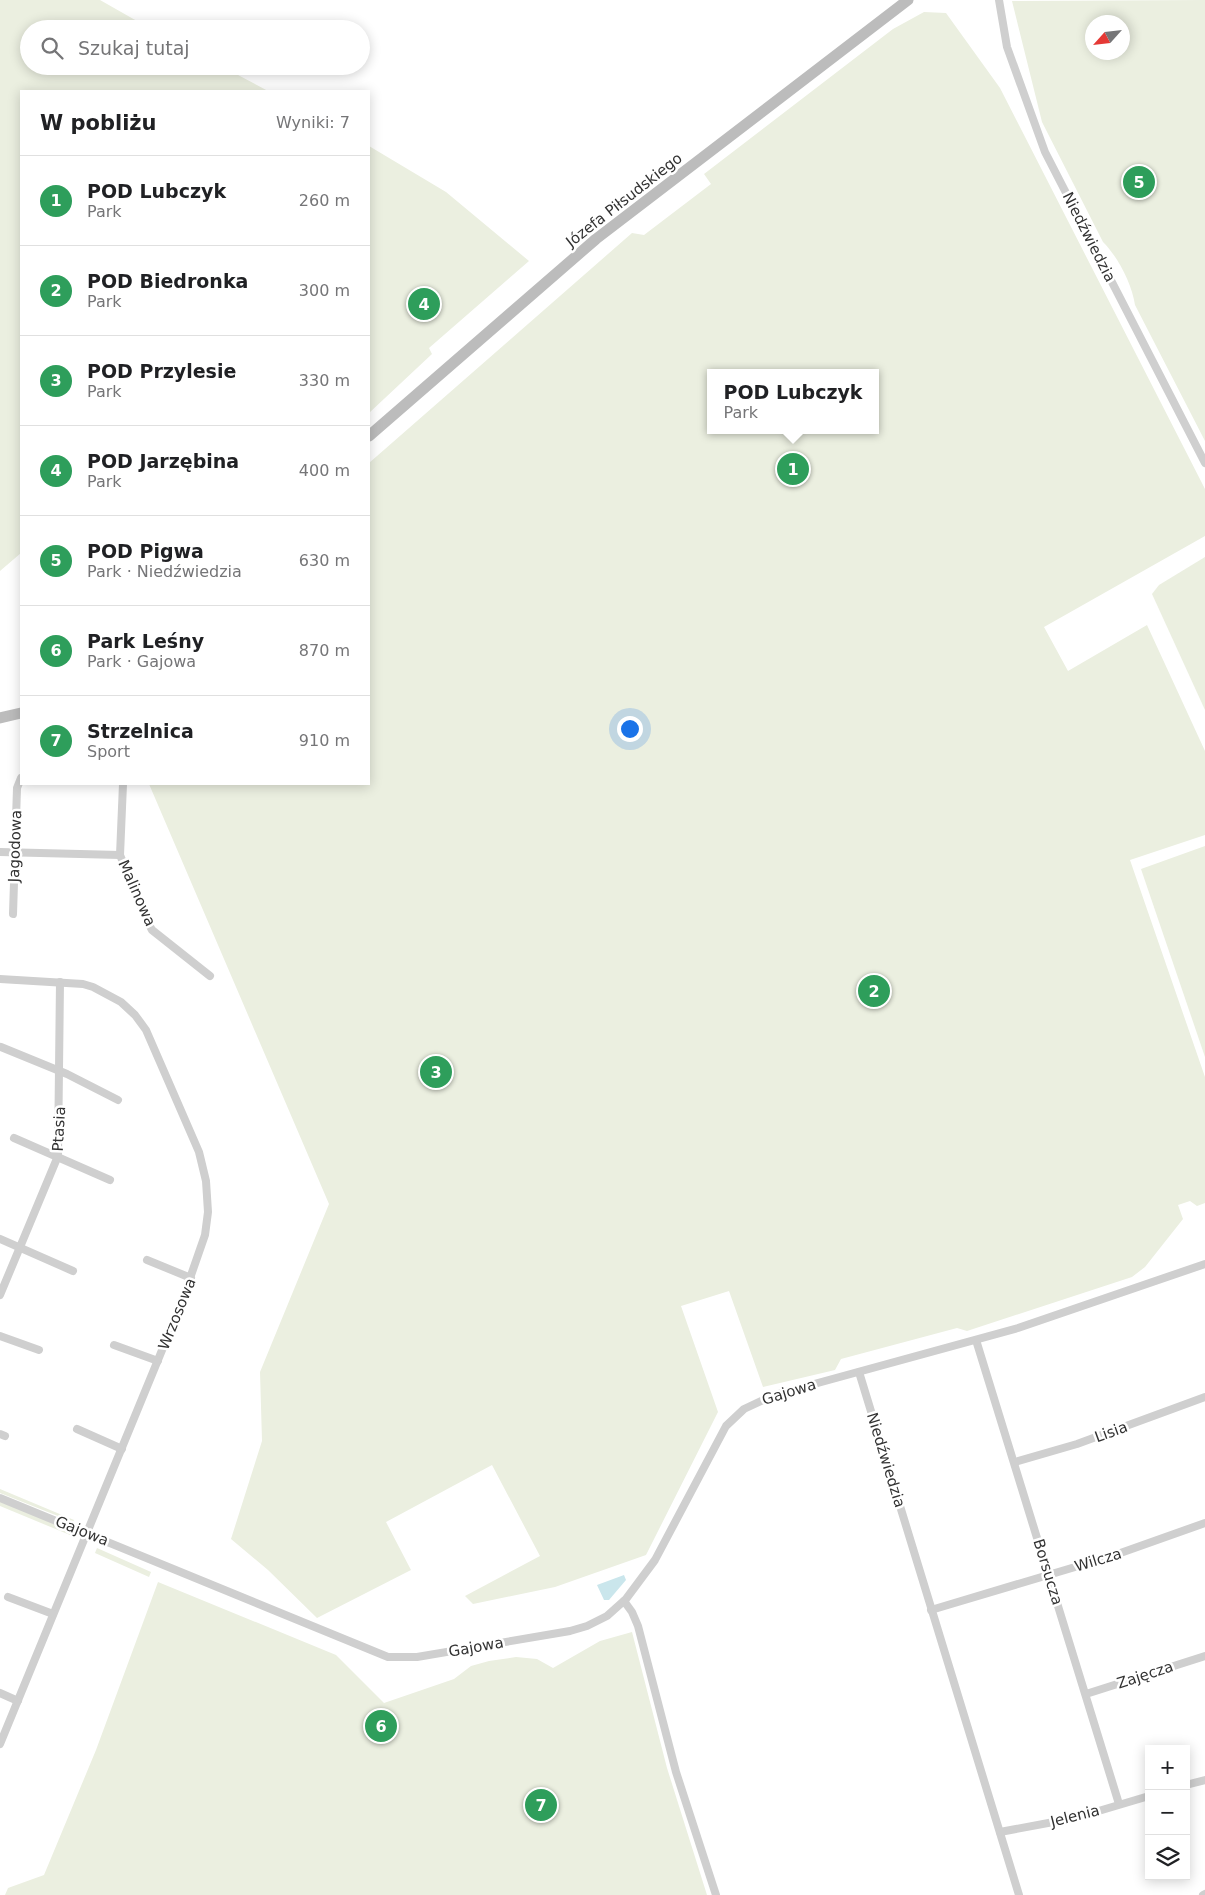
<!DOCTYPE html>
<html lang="pl">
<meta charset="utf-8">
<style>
body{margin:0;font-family:"DejaVu Sans",sans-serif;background:#f6f6f6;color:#202124}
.controls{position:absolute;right:15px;bottom:15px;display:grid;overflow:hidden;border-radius:0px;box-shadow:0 2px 12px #0003}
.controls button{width:45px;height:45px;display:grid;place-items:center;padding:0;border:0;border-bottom:1px solid #e0e0e0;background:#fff;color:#202124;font:25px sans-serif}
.compass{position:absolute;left:1085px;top:15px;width:45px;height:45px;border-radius:50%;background:#fff;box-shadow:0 2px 12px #0003;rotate:243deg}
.you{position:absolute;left:629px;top:728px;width:18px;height:18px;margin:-12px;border:4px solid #fff;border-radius:50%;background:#1a73e8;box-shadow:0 0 0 8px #1a73e833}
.badge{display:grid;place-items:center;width:32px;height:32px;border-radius:50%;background:#d93025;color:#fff;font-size:16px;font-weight:700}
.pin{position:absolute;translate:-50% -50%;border:2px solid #fff;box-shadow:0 1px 5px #0006}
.popup{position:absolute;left:707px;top:369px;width:172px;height:65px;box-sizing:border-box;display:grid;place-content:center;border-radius:0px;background:#fff;filter:drop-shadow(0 1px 4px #0005);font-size:16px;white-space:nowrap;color:#757577}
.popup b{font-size:19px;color:#202124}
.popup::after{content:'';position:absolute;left:50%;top:100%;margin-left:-10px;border:10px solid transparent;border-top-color:#fff}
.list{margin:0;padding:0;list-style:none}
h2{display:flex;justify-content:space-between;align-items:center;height:65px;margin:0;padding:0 20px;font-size:21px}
h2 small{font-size:16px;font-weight:400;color:#757577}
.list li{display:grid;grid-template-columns:32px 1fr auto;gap:15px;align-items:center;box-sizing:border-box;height:90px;padding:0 20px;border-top:1px solid #e0e0e0}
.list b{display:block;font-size:19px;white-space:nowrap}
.list p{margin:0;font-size:16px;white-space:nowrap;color:#757577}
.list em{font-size:16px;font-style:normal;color:#757577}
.icon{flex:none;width:28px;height:28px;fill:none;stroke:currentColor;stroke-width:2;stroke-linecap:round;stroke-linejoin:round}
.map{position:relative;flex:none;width:1205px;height:1895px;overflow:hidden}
.search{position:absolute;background:#fff;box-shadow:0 2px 12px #0003;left:20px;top:20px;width:350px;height:55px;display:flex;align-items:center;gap:12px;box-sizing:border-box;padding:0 18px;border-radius:28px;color:#757577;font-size:19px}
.panel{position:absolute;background:#fff;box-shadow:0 2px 12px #0003;left:20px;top:90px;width:350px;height:695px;border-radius:0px}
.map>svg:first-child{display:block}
.green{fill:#ebefe0;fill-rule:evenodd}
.water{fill:#cae6ec}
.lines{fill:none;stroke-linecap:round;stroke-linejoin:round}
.street{stroke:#cfcfcf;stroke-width:8}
.secondary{stroke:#bcbcbc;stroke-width:11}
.labels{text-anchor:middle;stroke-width:5;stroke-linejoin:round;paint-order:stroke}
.street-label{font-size:15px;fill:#323232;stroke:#fff}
</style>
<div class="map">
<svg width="1205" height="1895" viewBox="0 0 1205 1895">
<rect width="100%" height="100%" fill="#fff"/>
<g class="green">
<path d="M0,0H100L151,29H29V66H221L268,91H21V553L0,571Z"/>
<path d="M1205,0V441L1135,305C1132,284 1118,257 1103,242L1042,122L1012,1ZM1092,22H1122V52H1092Z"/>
<path d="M924,12L946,13L1000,88L1205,489V536L1044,627L1068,671L1147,625L1205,751V835L1130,860L1205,1077V1203L1197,1206L1190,1201L1178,1205L1183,1219L1145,1267L1132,1277L967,1331L957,1328L841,1359L835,1370L763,1387L729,1291L681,1306L718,1412L646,1555L555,1587L473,1604L465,1596L540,1556L492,1465L386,1522L411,1570L317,1618L268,1570L231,1539L262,1441L260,1372L329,1204L149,784H369V463L632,233L644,235L711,184L704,174L893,29ZM710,373H876V430H710Z"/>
<path d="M369,146L446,192L529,261L429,348L432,354L369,413Z"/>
<path d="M1205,557V710L1152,594L1159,585Z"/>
<path d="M1205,846V1057L1141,869Z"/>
<path d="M0,1489L74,1520L73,1522L0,1493Z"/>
<path d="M0,1501L71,1531L70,1535L0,1506Z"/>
<path d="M97,1548L151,1572L149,1577L95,1553Z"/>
<path d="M158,1582L336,1655L384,1703L454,1679L471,1666L489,1661L516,1657L537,1659L553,1668L600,1641L632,1632L667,1768L707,1895H5L8,1888L44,1875L96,1750Z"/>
</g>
<path class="water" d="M624,1575L626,1580L609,1600H604L597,1585Z"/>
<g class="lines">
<g class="street">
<path d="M999,0L1007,47L1045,152L1205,463"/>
<path d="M123,784L120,855L147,921L152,930L210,976"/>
<path d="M0,852L120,855"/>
<path d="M13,914L17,788L21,778"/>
<path d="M0,979L83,984L93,987L121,1002L135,1015L146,1030L199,1152L206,1181L208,1212L205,1235L181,1304L0,1744"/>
<path d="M1,1047L67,1074L118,1100"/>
<path d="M14,1138L110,1180"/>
<path d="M0,1239L73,1271"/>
<path d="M147,1260L191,1278"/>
<path d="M0,1295L58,1156L60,982"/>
<path d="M0,1336L39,1350"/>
<path d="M976,1340L1119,1804"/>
<path d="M114,1345L158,1361"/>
<path d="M859,1372L1019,1895"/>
<path d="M77,1429L122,1449"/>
<path d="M0,1434L5,1436"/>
<path d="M1015,1462L1077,1444L1205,1397"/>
<path d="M0,1498L388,1657H417L570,1631L587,1626L607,1616L626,1599L655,1560L726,1426L744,1409L774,1395L1018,1328L1205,1264"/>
<path d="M8,1597L53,1614"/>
<path d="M624,1601L632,1612L638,1626L676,1772L716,1895"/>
<path d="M931,1610L1112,1556L1205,1523"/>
<path d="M0,1693L18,1701"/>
<path d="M1086,1694L1205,1656"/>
<path d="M1186,1785L1205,1780"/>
<path d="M1000,1832L1075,1818L1149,1796"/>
<path d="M1203,1895L1205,1894"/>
</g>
<g class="secondary">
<path d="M369,436L596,239L908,0"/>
<path d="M0,718L21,713"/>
</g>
</g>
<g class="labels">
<g class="street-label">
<text transform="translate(624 200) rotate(-38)" y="5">Józefa Piłsudskiego</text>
<text transform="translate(1089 237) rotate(63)" y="5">Niedźwiedzia</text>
<text transform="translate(15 846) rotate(-88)" y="5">Jagodowa</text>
<text transform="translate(137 893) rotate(66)" y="5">Malinowa</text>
<text transform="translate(59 1129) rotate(-87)" y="5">Ptasia</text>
<text transform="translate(177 1314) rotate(-68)" y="5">Wrzosowa</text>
<text transform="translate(789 1392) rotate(-17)" y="5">Gajowa</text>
<text transform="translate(1111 1432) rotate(-20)" y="5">Lisia</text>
<text transform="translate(886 1460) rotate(73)" y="5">Niedźwiedzia</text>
<text transform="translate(82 1531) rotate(22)" y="5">Gajowa</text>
<text transform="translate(1098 1560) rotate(-17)" y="5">Wilcza</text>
<text transform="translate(1048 1572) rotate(73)" y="5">Borsucza</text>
<text transform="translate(476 1647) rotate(-10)" y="5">Gajowa</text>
<text transform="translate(1145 1675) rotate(-18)" y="5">Zajęcza</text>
<text transform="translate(1075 1816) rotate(-14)" y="5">Jelenia</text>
</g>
</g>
</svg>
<div class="controls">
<button>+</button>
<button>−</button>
<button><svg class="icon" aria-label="layers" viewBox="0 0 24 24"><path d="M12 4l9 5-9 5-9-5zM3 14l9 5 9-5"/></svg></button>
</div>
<svg class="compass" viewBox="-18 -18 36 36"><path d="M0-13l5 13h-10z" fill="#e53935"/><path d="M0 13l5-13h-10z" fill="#757577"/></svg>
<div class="you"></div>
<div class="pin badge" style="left:793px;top:469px;background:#2e9e5b">1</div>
<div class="popup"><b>POD Lubczyk</b>Park</div>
<div class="pin badge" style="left:874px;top:991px;background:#2e9e5b">2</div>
<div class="pin badge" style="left:436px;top:1072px;background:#2e9e5b">3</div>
<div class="pin badge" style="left:424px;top:304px;background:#2e9e5b">4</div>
<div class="pin badge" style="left:1139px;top:182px;background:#2e9e5b">5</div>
<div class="pin badge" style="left:381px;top:1726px;background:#2e9e5b">6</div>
<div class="pin badge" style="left:541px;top:1805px;background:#2e9e5b">7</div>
<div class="search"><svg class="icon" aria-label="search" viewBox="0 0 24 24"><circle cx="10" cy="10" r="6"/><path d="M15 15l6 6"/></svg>Szukaj tutaj</div>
<section class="panel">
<h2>W pobliżu<small>Wyniki: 7</small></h2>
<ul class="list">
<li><span class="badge" style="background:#2e9e5b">1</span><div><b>POD Lubczyk</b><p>Park</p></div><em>260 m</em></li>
<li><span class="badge" style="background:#2e9e5b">2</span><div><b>POD Biedronka</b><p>Park</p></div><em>300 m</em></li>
<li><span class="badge" style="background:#2e9e5b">3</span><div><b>POD Przylesie</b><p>Park</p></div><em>330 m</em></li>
<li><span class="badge" style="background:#2e9e5b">4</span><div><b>POD Jarzębina</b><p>Park</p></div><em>400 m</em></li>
<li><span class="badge" style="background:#2e9e5b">5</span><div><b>POD Pigwa</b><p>Park · Niedźwiedzia</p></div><em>630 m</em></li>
<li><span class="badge" style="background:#2e9e5b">6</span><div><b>Park Leśny</b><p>Park · Gajowa</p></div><em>870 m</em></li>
<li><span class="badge" style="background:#2e9e5b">7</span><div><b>Strzelnica</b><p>Sport</p></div><em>910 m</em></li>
</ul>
</section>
</div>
